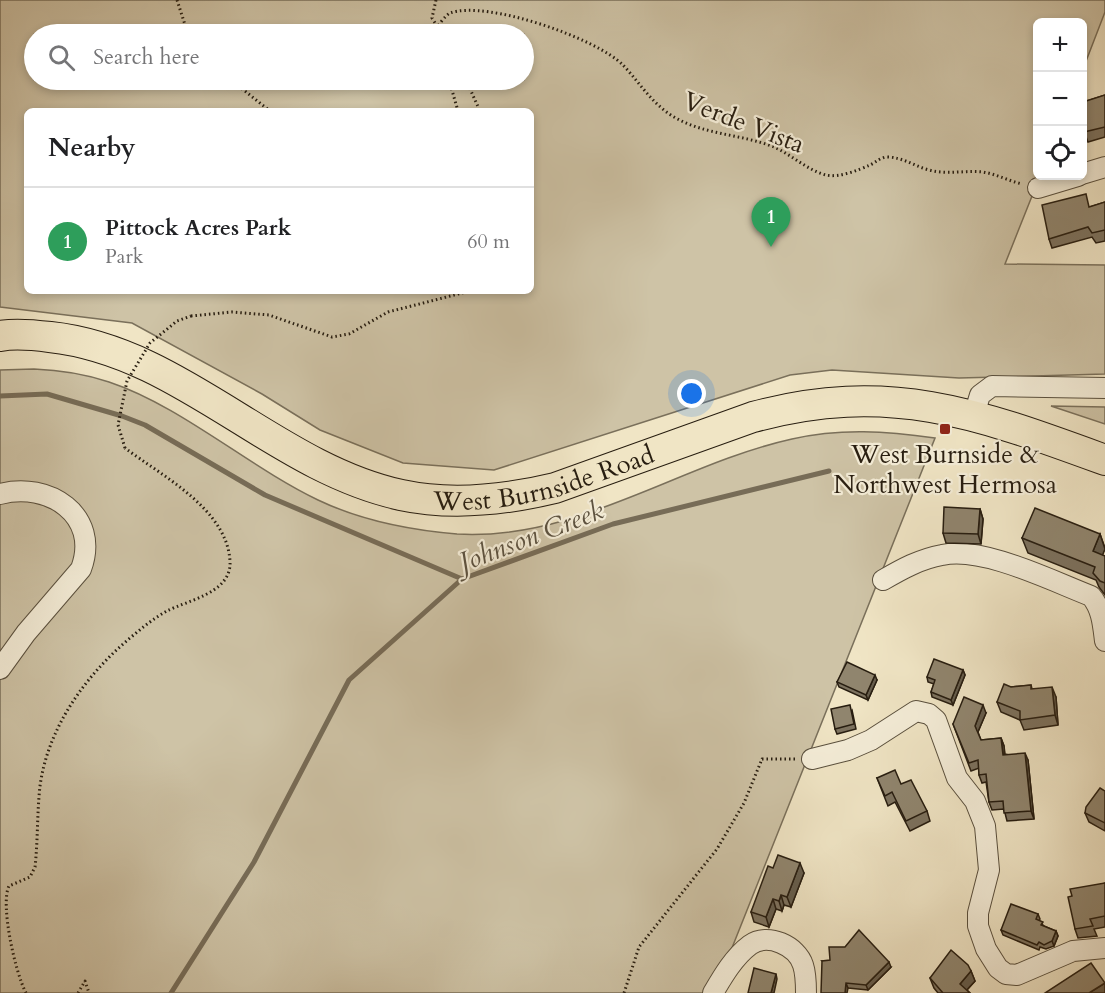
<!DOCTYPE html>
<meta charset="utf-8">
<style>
body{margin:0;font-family:Cardo,serif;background:#f6f6f6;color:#202124}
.controls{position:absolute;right:18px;top:18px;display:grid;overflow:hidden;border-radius:9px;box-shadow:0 3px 9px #0003}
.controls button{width:54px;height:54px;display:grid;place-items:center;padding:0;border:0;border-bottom:2px solid #e0e0e0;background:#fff;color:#202124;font:30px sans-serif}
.you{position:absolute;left:692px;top:394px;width:21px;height:21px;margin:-15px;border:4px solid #fff;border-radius:50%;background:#1a73e8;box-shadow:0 0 0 9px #1a73e833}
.badge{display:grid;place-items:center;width:39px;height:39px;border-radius:50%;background:#8f2418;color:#fff;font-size:20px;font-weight:700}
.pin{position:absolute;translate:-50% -50px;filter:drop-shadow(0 2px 3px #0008)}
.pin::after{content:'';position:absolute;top:32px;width:21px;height:18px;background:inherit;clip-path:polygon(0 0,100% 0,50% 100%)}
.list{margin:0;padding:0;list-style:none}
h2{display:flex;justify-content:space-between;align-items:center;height:78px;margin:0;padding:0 24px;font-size:26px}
h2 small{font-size:20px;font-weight:400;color:#757577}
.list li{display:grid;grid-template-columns:39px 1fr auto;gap:18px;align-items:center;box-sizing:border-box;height:108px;padding:0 24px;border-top:2px solid #e0e0e0}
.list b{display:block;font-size:22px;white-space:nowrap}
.list p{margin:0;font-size:20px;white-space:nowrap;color:#757577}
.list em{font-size:20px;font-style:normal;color:#757577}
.icon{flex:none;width:33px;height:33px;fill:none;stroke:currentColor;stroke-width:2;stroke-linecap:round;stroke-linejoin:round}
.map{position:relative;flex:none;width:1105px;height:993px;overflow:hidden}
.search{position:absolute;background:#fff;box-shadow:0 3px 9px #0003;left:24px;top:24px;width:510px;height:66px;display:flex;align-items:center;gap:15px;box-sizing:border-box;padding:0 21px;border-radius:33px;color:#757577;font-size:22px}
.panel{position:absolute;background:#fff;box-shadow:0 3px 9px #0003;left:24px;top:108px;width:510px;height:186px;border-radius:9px}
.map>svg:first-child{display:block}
.green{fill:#cec3a6;stroke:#7a705b;stroke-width:1.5;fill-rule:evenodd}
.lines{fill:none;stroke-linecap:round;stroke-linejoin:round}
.stream{stroke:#776c57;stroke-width:5}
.street-casing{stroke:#594f3d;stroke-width:22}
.primary-casing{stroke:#271d10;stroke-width:32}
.path{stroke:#271d10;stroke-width:3;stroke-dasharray:1.5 3;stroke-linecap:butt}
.street{stroke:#f5eed9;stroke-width:20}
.primary{stroke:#f0e5c5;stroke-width:30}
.path-bridge{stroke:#271d10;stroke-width:3;stroke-dasharray:1.5 3;stroke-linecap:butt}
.wall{fill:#7c725f;stroke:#271d10;stroke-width:1.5}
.shaded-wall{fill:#655d4d;stroke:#271d10;stroke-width:1.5}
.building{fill:#90856e;stroke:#271d10;stroke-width:1.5}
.poi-dot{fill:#8f2418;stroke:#f5eed9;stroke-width:2}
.labels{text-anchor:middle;stroke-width:4.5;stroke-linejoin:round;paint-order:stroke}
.street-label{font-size:26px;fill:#271d10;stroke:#f5eed9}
.poi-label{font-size:26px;fill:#271d10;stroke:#f5eed9}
.water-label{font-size:27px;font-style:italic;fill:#5c5240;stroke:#f5eed9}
</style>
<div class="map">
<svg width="1105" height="993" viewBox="0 0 1105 993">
<rect width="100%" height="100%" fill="#f0e5c5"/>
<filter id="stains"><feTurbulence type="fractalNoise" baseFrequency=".00333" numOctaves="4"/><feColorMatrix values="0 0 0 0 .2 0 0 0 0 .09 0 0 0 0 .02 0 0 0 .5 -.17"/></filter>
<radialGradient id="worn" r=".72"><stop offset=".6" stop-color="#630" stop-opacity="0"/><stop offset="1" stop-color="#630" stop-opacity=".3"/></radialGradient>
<g class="green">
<path d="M0,0H1105V12L1083,69L1082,22H1038V176H1040L1005,264L1105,265V374L959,378L832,370L790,375L494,470L403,463L320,430L262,394L132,323L0,307ZM34,34H524V80H34ZM27,111H531V291H27Z"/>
<path d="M34,369C60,370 85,374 109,382C181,406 249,467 318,500C362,521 409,530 457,534C578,541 679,464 792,439C840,428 887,431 935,438L714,993H0V370Z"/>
<path d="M1051,406L1105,407V424Z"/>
</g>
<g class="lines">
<g class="stream">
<path d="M0,396L47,394L122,416L145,425L265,495L462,579"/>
<path d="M171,993L254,862L349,680L462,579L613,524L829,471"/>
</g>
<defs>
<g id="street">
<path d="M1082,174L1105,167"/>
<path d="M1038,188L1078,176"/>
<path d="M974,415L980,395L992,386L1105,388"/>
<path d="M0,494C48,481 101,515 81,569L26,633L0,669"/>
<path d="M883,580C902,569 920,559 942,555C983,546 1052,581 1091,596C1102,609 1103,625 1105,641"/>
<path d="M812,759L848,750L871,740L916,711L929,714L936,720L957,778L975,801L985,826L989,870L978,913V926L986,949L998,968L1006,974L1017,975L1073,951L1105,948"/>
<path d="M713,993C723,976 734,957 750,945C768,932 797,946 803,965C806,974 806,984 806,993"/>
</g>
<g id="primary">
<path id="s1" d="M0,336C16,333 34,335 50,337C182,351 273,467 401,495C452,506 505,500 555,488L753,417C889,380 979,414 1105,460"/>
</g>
</defs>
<use href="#street" class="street-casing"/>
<use href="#primary" class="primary-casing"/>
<g class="path">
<path d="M177,0L188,34"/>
<path d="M436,0L432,18L442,34"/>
<path d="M438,34V26C441,22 446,15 450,13C487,0 596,38 623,65C640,83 652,104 674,117C705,135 741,134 774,147C792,155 807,170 826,175C839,178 859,170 870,165C876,162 880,158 886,157C903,157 914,166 929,170C948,175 965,170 983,172C996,174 1009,181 1022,184"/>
<path d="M231,80L270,111"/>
<path d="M449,80L458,111"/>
<path d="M466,80L480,111"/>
<path d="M191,316L232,312L269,315L332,337L349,334L388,312L470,291"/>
<path d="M26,993C15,972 0,904 9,886L30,877L35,867C38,840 37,813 40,786C48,727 86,675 130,638C142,628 154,618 167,611C188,600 232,593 230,561C227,509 162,476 125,448"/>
<path d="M78,993L85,981L89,993"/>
<path d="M624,993L639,947L717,849L744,803L762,759H795"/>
</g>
<use href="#street" class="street"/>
<use href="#primary" class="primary"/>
<path class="path-bridge" d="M125,448L118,425L127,381L150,343L177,321L191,316"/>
</g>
<g class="wall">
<path d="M1105,95V137L1088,142L1085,134L1083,135V102Z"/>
<path d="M1105,202V241L1096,243L1092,237L1052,248L1049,239L1090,207Z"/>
<path d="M980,509L983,519L981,544L946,543L943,533Z"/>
<path d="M1100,534L1105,548L1102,555L1105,556V595L1099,587L1096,580L1028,553L1022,538Z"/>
<path d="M963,670L965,675L953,705L932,697L931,692L934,684L928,682L927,677Z"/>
<path d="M877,680L868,700L839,687L837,682Z"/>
<path d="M1031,685L1032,689L1056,697L1058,725L1024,730L1020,720L1001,712L997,702L1011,687Z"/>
<path d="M852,710L856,729L837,734L835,729Z"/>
<path d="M986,713L978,732L981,740L1001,738L1004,746L1005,754L1028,760L1034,819L1007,821L1004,809L992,810L989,802L986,782L982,783L979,775V768L971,771L953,724Z"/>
<path d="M877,778L901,784L927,811L930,821L910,831L895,802L888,806Z"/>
<path d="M1105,791V831L1089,822L1085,813Z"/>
<path d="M773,868L804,873L791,907L784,905L782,911L776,909L769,927L754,922L751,912Z"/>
<path d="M1105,883V927L1094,929L1097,936L1078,938L1075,929L1072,896Z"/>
<path d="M1038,914L1040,919L1039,921L1044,926L1056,931L1058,936L1054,946L1046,949L1040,947L1039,950L1003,935L1001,930Z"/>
<path d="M822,961L891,967L868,990L848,988Z"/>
<path d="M971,971L975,981L967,990L970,993H938L934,988L930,978Z"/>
</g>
<g class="shaded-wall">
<path d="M980,509L983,519L981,544L978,534Z"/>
<path d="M1100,534L1105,549L1098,566L1093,551Z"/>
<path d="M963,670L965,675L953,705L951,700Z"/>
<path d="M875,675L877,680L868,700L866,695Z"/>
<path d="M1052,687L1056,697L1058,725L1055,715Z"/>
<path d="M983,705L986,713L977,734L975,726Z"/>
<path d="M1001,738L1004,746L1005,762L1003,755Z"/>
<path d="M1025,753L1028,760L1034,819L1031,811Z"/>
<path d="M800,863L804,873L791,907L787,897Z"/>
<path d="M781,895L784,905L782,911L779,901Z"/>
<path d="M773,899L776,909L769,927L766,917Z"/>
<path d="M1056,931L1058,936L1054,946L1052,941Z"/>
<path d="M889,962L891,967L868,990L866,985Z"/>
<path d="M971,971L975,981L964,993L960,984Z"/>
<path d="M776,974L777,979L774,993H771Z"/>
<path d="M846,983L848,988L847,993H845Z"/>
<path d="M1105,983V992L1104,993H1089Z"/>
</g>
<g class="building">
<path d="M1105,95V127L1084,132L1083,124V102Z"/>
<path d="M1086,194L1089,207L1105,202V230L1092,233L1088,227L1049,239L1042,205Z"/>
<path d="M944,507L980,509L978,534L943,533Z"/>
<path d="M1035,508L1100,534L1093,551L1105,556V583L1100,581L1093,573L1095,567L1022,538Z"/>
<path d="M934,659L963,670L951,700L931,692L935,680L927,677Z"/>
<path d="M847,662L875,675L866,695L837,682Z"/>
<path d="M1004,684L1011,687L1031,685V689L1052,687L1055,715L1020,720V711L997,702Z"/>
<path d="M964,697L983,705L975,726L981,740L1001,738L1003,755L1025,753L1031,811L1004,813L1003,801L989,802L986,774L979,775L978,760L969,763L953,724Z"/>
<path d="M850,705L854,724L835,729L831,709Z"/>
<path d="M895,770L901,784L911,780L927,811L906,821L892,792L885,796L877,778Z"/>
<path d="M1100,788L1105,791V823L1085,813L1086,807Z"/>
<path d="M778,855L800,863L787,897L781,895L779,901L773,899L766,917L751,912L768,866L773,868Z"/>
<path d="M1105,883V916L1090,919L1093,926L1075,929L1068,897L1072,896L1070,889Z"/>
<path d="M1011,904L1038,914L1036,919L1043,922L1041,925L1056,931L1052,941L1044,945L1039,942L1037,945L1001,930Z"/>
<path d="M859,930L889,962L866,985L846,983L845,993H821L822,961L830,960L829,947H845Z"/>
<path d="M951,950L968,965L971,971L960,984L970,993H943L930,978Z"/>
<path d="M1091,963L1105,983L1089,993H1045Z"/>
<path d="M754,968L776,974L771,993H748Z"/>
</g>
<rect class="poi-dot" x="939" y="423" width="12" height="12" rx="3"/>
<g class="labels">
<g class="street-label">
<text transform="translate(744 122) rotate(21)" y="9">Verde Vista</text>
<text dy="9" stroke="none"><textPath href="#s1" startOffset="584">West Burnside Road</textPath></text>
</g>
<g class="poi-label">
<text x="945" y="463">West Burnside &amp;<tspan x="945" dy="30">Northwest Hermosa</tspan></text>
</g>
<g class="water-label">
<text transform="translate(531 536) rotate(-21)" y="9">Johnson Creek</text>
</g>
</g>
<rect width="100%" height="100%" filter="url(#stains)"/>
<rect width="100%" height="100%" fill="url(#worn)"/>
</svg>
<div class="controls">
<button>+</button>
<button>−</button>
<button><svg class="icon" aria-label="locate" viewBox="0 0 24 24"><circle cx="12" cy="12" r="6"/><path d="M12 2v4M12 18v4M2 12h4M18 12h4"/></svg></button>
</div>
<div class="you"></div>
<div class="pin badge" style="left:771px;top:247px;background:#2e9e5b">1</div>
<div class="search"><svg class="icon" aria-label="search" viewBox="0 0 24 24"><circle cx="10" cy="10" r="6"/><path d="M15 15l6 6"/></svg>Search here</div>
<section class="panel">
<h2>Nearby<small></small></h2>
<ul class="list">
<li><span class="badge" style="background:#2e9e5b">1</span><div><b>Pittock Acres Park</b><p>Park</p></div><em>60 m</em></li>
</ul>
</section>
</div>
